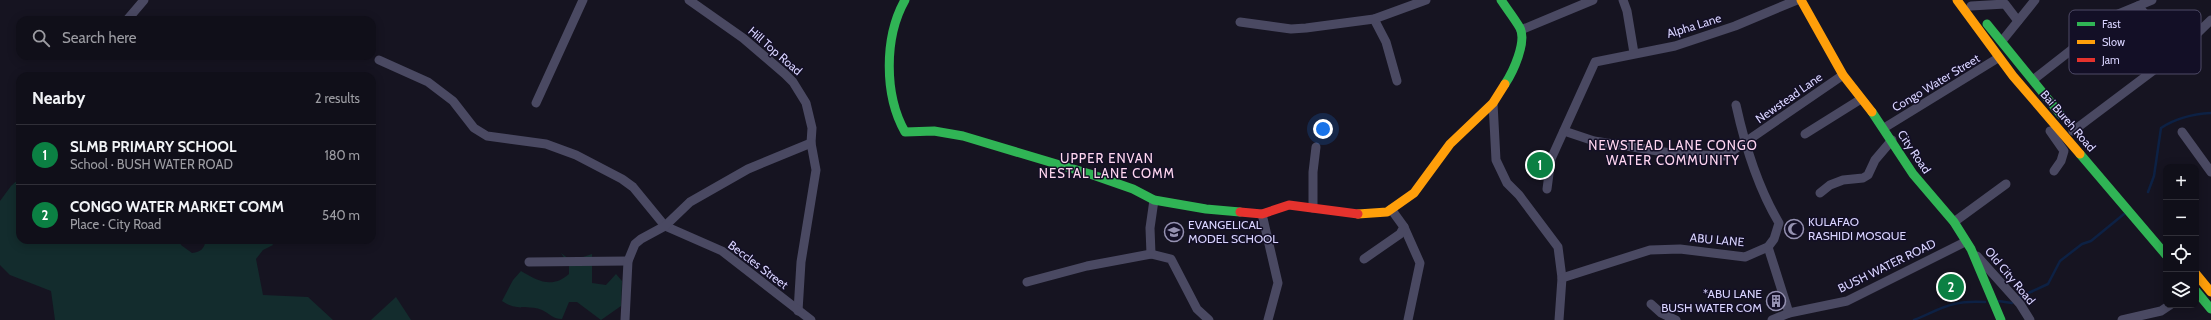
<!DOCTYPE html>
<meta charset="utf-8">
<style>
body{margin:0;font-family:Cabin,sans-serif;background:#1e1d26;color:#f1f3f6}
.controls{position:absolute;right:12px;bottom:12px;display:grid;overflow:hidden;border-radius:8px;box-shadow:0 2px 10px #0003}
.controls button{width:36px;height:36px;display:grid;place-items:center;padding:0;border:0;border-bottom:1px solid #302f38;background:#100f19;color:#f1f3f6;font:20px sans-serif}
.you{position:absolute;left:1323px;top:129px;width:14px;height:14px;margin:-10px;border:3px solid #fff;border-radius:50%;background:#1a73e8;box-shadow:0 0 0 6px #1a73e833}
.badge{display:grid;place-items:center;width:26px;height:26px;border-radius:50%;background:#0b8043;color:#fff;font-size:13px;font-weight:700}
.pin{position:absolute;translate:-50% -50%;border:2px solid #fff;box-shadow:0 1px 4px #0006}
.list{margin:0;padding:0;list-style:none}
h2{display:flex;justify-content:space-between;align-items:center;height:52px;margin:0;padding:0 16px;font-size:17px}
h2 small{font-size:13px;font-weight:400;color:#9c9ca2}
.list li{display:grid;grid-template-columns:26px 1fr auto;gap:12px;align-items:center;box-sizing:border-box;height:60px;padding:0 16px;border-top:1px solid #302f38}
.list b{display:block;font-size:15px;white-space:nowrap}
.list p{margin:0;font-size:13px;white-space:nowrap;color:#9c9ca2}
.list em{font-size:13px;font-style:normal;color:#9c9ca2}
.icon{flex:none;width:22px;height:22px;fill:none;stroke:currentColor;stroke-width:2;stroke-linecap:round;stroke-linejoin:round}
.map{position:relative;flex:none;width:2211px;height:320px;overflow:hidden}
.search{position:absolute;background:#100f19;box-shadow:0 2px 10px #0003;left:16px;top:16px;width:360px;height:44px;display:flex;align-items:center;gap:10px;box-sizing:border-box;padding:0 14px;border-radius:12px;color:#9c9ca2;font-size:15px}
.panel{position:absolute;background:#100f19;box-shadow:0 2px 10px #0003;left:16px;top:72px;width:360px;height:172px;border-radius:12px}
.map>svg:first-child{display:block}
.green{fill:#132c2d}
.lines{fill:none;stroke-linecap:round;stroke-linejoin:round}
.stream{stroke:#0d2144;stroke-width:2.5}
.street{stroke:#4a4962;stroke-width:9}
.fast{stroke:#30b455;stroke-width:9}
.slow{stroke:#ff9f0a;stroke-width:9}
.jam{stroke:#e5322d;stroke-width:9}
.labels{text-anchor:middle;stroke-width:3;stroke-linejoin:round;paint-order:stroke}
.street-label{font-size:12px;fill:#d9d4ff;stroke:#130f26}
.poi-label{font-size:12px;fill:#d9d4ff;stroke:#130f26;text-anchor:start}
.neighbourhood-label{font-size:13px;letter-spacing:1px;fill:#ffd6f0;stroke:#130f26}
.key{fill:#130f26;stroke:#4e4a67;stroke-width:1}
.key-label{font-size:11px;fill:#d9d4ff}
</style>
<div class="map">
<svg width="2211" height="320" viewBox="0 0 2211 320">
<rect width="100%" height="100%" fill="#161421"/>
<g class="green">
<path d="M20,178V240H179L181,245L192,253C201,252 204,249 206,240H270L273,245L263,250L256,259L263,295L308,297L333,320H55L51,291L10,275L0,265V201L11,186Z"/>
<path d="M561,253L569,259L580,258L592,254V283L606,285L616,274L622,281L621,306L601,320L577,302H569L562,319C553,319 550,314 542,310C529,304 518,312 502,301L513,280L521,271C538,281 552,289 569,274V265Z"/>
<path d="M396,297L411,320H371Z"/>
</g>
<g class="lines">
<g class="stream">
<path d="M2148,192L2154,176L2161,128C2176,118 2193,114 2211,113"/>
<path d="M2020,297L2048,284L2060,261L2082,244L2091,241L2124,214"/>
<path d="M1998,301L2012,303"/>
<path d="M1914,320C1943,308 1952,300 1985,302"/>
</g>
<g class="street">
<path d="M689,0L743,38L785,74L793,82L806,103L812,128L811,143L816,170L801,262L798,311"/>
<path d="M1623,0L1627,11L1634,53"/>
<path d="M1971,6L2005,4L2018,21"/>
<path d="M2138,6L2178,52"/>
<path d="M1374,19L1386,42L1397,81"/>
<path d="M127,20L144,0"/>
<path d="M1240,22L1291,29L1306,28L1374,19L1426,0"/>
<path d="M1521,30L1593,0"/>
<path d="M2002,41L2035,0"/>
<path d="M379,60L428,82L453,101L474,128L487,136L546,144L576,155L622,179L633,187L665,226L722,251L811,320"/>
<path d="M2033,80L2116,15L2152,0"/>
<path d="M536,103L583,0"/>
<path d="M1493,103L1496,160L1507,183L1519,195L1558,247L1562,278L1559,320"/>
<path d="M1884,128L1998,58"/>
<path d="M1564,131L1594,141L1677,154L1725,156L1843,75"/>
<path d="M2050,131L2064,151L2061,161L2054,171"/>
<path d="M2073,131L2178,52L2211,20"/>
<path d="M2182,132L2211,172"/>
<path d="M1805,134L1861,99"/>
<path d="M1547,189L1551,159L1595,62L1675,46L1735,26L1797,0"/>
<path d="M1820,193L1830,185L1843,180L1863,178L1868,175L1875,160L1892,140"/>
<path d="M1313,208V172L1316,147"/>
<path d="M1262,214L1278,283L1268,320"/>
<path d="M1954,222L2006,184"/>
<path d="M1404,227L1420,263L1408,320"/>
<path d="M1768,247L1789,313"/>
<path d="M1151,254L1150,228L1154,200"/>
<path d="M1977,256L2020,304L2030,320"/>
<path d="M1364,259L1400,234L1404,227L1391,209"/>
<path d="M529,262L628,261"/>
<path d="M1562,278L1650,250L1680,249L1745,257L1768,247L1774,239L1779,223C1757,186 1745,146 1736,105"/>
<path d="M1027,282L1087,266L1151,254L1171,259L1197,309L1209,320"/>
<path d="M1651,304L1661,313L1676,320"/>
<path d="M625,320L628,261L635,244L641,239L665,226L690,202L748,169L811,143"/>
<path d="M1772,320L1789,313L1847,301L1965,242"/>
<path d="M2122,320L2161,311L2170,305"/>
</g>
<g class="fast">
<path d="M905,0C884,37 884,95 905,132L934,131L963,136L1090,174L1133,189L1154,200L1206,209L1240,212"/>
<path d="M1501,0C1507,9 1515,19 1520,28C1527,42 1513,72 1505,84"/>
<path d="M1987,24L2061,115"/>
<path d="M1872,112L1913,174L1954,222L1971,249L2001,320"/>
<path d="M2080,154L2166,255"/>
<path d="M2196,291L2211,309"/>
</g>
<g class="slow">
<path d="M1801,0L1843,75L1872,112"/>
<path d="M1957,0L2013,76L2080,154"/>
<path d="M1358,214L1387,212L1414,193L1450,144L1493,103L1505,84"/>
<path d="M2196,274L2211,292"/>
</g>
<path class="jam" d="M1240,212L1262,214L1289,205L1358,214"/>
</g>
<defs>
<symbol id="mosque-ring" viewBox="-11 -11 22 22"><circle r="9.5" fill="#130f26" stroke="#9591b1" stroke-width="1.5"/><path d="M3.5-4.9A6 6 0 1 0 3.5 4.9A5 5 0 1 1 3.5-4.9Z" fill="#9591b1"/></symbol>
<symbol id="school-ring" viewBox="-11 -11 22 22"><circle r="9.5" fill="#130f26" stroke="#9591b1" stroke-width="1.5"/><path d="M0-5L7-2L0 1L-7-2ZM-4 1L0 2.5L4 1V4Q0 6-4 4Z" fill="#9591b1"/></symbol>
<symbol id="building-ring" viewBox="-11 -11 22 22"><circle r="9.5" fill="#130f26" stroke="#9591b1" stroke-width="1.5"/><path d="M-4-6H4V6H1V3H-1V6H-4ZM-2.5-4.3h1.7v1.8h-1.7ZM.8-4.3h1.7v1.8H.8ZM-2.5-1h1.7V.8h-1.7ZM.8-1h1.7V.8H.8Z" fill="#9591b1"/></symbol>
</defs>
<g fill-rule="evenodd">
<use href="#mosque-ring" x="1783" y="218" width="22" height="22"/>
<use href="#school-ring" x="1163" y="221" width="22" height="22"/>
<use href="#building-ring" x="1765" y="290" width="22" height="22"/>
</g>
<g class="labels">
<g class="street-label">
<text transform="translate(1694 26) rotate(-17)" y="4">Alpha Lane</text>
<text transform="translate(775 51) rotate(41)" y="4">Hill Top Road</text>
<text transform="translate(1936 83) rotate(-31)" y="4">Congo Water Street</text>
<text transform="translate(1789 98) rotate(-35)" y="4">Newstead Lane</text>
<text transform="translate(2068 121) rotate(49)" y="4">Bai Bureh Road</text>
<text transform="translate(1914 152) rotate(56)" y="4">City Road</text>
<text transform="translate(1717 240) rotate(5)" y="4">ABU LANE</text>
<text transform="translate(758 265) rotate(37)" y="4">Beccles Street</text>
<text transform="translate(1887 266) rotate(-26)" y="4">BUSH WATER ROAD</text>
<text transform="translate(2010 276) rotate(50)" y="4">Old City Road</text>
</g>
<g class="poi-label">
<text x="1808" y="226">KULAFAO<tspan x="1808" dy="14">RASHIDI MOSQUE</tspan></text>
<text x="1188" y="229">EVANGELICAL<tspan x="1188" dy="14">MODEL SCHOOL</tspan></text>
<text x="1762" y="298" text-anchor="end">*ABU LANE<tspan x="1762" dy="14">BUSH WATER COM</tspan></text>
</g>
<g class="neighbourhood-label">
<text x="1673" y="150">NEWSTEAD LANE CONGO<tspan x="1673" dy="15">WATER COMMUNITY</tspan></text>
<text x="1107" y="163">UPPER ENVAN<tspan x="1107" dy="15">NESTAL LANE COMM</tspan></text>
</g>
</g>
<rect x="2069" y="10" width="132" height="64" rx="6" class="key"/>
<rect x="2077" y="22" width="18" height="4" fill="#30b455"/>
<rect x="2077" y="40" width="18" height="4" fill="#ff9f0a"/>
<rect x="2077" y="58" width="18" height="4" fill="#e5322d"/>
<g class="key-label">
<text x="2102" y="28">Fast</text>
<text x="2102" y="46">Slow</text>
<text x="2102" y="64">Jam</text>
</g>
</svg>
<div class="controls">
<button>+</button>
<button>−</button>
<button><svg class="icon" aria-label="locate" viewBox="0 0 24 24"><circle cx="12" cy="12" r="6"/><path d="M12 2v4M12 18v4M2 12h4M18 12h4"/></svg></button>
<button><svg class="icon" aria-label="layers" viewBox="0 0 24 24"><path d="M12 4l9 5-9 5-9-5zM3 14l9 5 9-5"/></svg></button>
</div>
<div class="you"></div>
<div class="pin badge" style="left:1540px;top:165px">1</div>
<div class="pin badge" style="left:1951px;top:287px">2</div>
<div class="search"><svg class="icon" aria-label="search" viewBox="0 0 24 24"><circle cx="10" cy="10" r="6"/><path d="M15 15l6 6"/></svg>Search here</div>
<section class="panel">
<h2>Nearby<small>2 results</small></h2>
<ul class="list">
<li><span class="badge">1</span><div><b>SLMB PRIMARY SCHOOL</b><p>School · BUSH WATER ROAD</p></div><em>180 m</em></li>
<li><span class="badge">2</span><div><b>CONGO WATER MARKET COMM</b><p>Place · City Road</p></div><em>540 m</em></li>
</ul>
</section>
</div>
